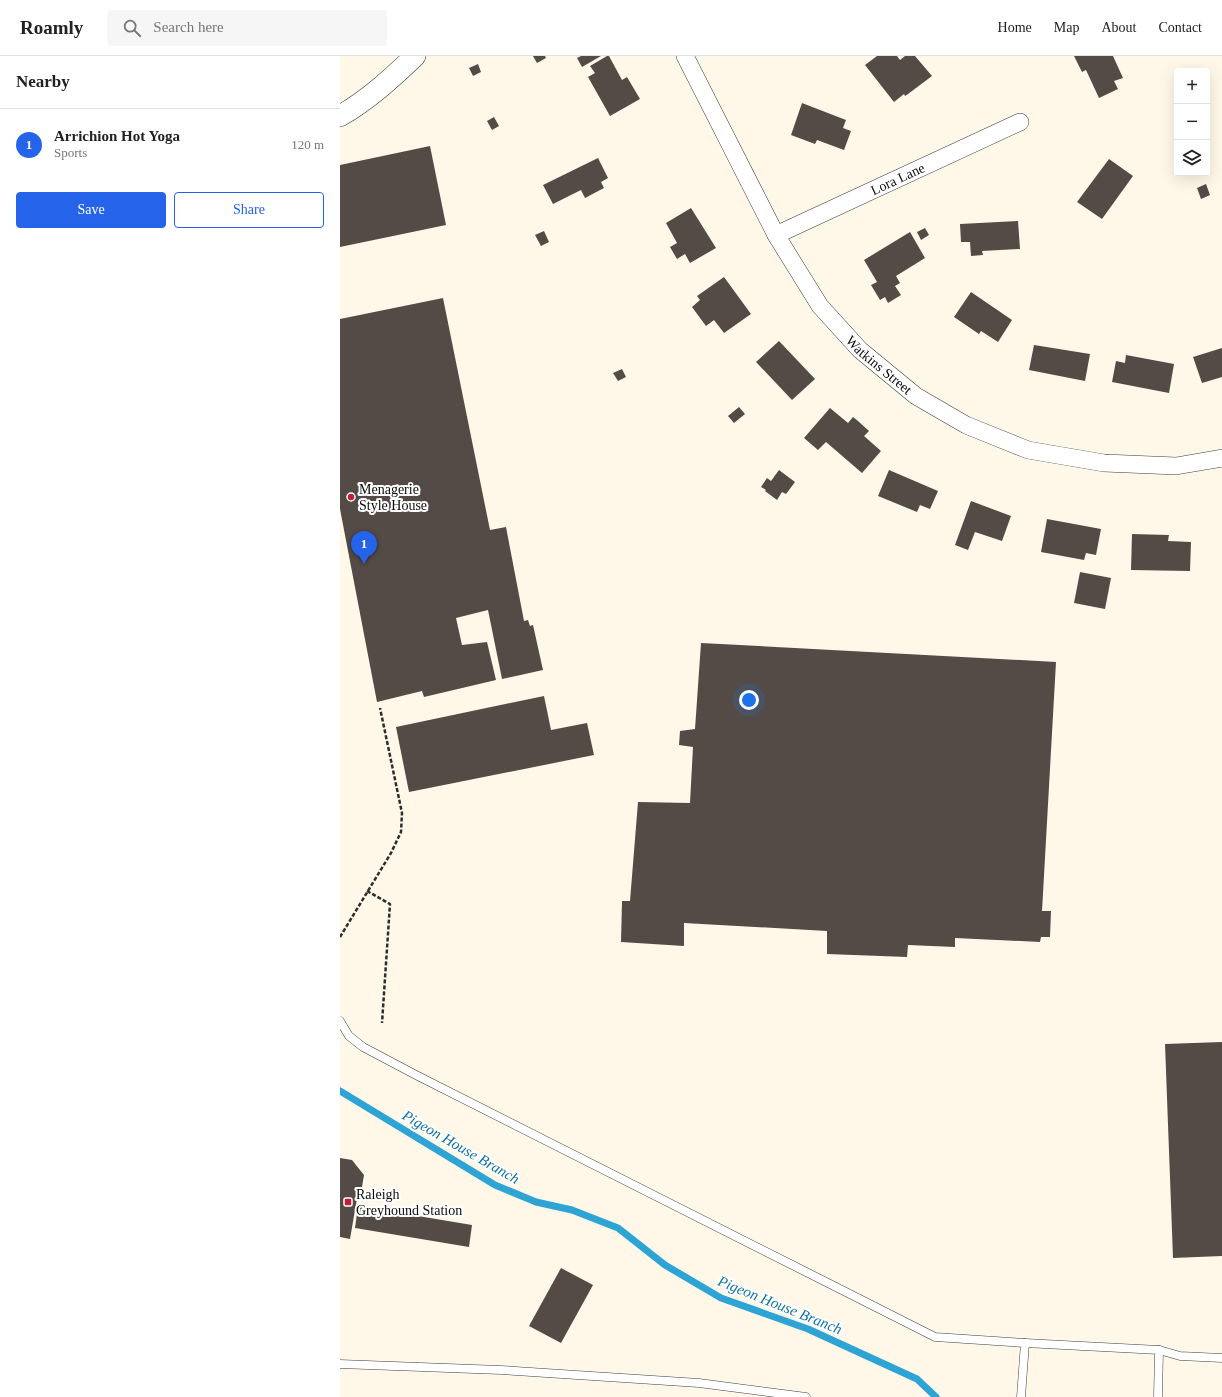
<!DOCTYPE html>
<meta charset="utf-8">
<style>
body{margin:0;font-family:Georgia,serif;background:#f6f6f6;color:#222}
.controls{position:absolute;right:12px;top:12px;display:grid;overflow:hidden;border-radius:4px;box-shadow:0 4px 16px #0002}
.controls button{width:36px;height:36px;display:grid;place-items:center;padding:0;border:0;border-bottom:1px solid #e0e0e0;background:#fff;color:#222;font:20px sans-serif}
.you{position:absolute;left:409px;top:644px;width:14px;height:14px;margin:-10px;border:3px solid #fff;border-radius:50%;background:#1a73e8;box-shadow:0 0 0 6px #1a73e833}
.badge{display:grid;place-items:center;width:26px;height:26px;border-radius:50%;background:#2563eb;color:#fff;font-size:13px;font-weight:700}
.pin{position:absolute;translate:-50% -33px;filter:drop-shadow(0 1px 2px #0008)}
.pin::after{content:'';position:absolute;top:21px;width:14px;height:12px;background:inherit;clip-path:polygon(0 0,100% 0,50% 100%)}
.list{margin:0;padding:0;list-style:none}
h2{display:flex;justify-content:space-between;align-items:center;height:52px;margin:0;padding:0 16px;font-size:17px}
h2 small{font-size:13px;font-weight:400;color:#767676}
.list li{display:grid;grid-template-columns:26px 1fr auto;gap:12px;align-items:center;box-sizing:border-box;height:72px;padding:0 16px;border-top:1px solid #e0e0e0}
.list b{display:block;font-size:15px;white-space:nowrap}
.list p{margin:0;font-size:13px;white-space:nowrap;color:#767676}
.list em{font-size:13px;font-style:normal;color:#767676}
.actions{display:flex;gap:8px;padding:12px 16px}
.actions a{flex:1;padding:9px 0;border:1px solid #2563eb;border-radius:4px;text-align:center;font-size:14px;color:#2563eb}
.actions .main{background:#2563eb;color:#fff}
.icon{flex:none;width:22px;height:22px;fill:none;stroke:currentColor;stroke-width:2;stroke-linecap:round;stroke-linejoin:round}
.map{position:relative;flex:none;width:882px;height:1341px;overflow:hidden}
header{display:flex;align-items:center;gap:24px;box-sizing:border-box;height:56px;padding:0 20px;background:#fff;border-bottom:1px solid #e0e0e0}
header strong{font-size:19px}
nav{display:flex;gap:22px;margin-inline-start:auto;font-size:14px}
.search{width:280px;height:36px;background:#f6f6f6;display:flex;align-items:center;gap:10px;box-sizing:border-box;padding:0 14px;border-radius:4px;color:#767676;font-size:15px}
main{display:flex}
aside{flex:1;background:#fff}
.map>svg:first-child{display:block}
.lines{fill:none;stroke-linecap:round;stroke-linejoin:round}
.stream{stroke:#2ea4d5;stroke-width:7}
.building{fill:#544b47}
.service-casing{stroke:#3e3e3e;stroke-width:9}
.minor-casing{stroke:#3e3e3e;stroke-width:18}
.tertiary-casing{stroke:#3e3e3e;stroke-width:22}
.path{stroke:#2d2d2d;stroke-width:2.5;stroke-dasharray:4 2;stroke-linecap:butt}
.service{stroke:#fff;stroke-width:8}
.minor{stroke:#fff;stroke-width:17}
.tertiary{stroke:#fff;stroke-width:21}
.poi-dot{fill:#c21c36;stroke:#fff;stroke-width:1.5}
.labels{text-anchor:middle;stroke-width:4;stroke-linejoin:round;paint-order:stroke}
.street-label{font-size:14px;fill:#0b0b0b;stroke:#fff}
.poi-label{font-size:14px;fill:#0b0b0b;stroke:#fff;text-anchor:start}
.water-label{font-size:15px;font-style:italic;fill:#0e72a3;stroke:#fff}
</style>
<header>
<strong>Roamly</strong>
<div class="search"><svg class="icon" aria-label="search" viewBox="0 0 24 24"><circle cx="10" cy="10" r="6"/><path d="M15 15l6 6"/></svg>Search here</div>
<nav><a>Home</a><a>Map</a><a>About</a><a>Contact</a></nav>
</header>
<main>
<aside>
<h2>Nearby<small></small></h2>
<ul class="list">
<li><span class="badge">1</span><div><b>Arrichion Hot Yoga</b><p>Sports</p></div><em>120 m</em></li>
</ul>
<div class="actions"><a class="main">Save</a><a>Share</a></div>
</aside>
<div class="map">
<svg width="882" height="1341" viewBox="0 0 882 1341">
<rect width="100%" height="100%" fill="#fff8e9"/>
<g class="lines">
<path class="stream" d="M0,1035L155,1129L196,1146L232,1154L278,1172L325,1209L381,1242L468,1273L577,1323L596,1341"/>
</g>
<g class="building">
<path d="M193,0H205L206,2L197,7Z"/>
<path d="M241,0H261L242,11L237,2Z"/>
<path d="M267,0H269L282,24L287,21L300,43L270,60L248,21L255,17L250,10Z"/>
<path d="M537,0H557L560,4L565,0H575L592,20L568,38L565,40L564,38L554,46L525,9Z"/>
<path d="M734,0H773L783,22L774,25L778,33L759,42L746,14L742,16Z"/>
<path d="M138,8L141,16L133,20L129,12Z"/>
<path d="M462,47L506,64L503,72L511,75L504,94L477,84L475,88L451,79Z"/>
<path d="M154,61L159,70L152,74L147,65Z"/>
<path d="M90,90L106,169L0,191V109Z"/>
<path d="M258,102L268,122L261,126L264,132L245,142L241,134L213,148L203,129Z"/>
<path d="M769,103L793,120L762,163L737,146Z"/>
<path d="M866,128L870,139L861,143L857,132Z"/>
<path d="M351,152L376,192L350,207L345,198L337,203L330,191L337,187L326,167Z"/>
<path d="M678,165L680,193L642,195L643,199L631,200L630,186H621L620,168Z"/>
<path d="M585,172L589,179L581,184L577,176Z"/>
<path d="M204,175L209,186L201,190L195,179Z"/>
<path d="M570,176L585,202L556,220L560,227L555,230L561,239L548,247L545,241L540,244L531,229L537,226L524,204Z"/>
<path d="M384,221L411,258L384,277L374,264L366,270L352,251L360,244L357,240Z"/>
<path d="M631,236L672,264L658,286L641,275L639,278L614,261Z"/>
<path d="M103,242L150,474L166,471L184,565L188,564L190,570L193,569L203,614L162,623L148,554L116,562L122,589L147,586L156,624L84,641L82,635L37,646L0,453V263Z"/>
<path d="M439,285L475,323L452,344L416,306Z"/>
<path d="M694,289L750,298L745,325L689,314Z"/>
<path d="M882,292V321L862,327L853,301Z"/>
<path d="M786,299L834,308L829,337L772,326L776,305L785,307Z"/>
<path d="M282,313L286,321L278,325L273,317Z"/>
<path d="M399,351L405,358L394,367L388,360Z"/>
<path d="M490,352L508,367L513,361L518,365L529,375L524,380L541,395L522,417L486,386L478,394L464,382Z"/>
<path d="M439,414L455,426L446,438L442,436L437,444L425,435L426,434L421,431L427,422L431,425Z"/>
<path d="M549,414L598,435L590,453L580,449L577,456L538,440Z"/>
<path d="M631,445L671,460L662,485L635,476L628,494L615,489Z"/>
<path d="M707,463L761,473L756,499L746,497L744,504L701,496Z"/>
<path d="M792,478L829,479L828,485L851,486L850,515L791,514Z"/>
<path d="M740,516L771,522L765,553L734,547Z"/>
<path d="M361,587L716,606L702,855H711L710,881H701L700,886L615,882V891L568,889L567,901L487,898V875L344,867V890L281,886L282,845H290L298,746L350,747L353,691L339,689L340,675L355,673Z"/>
<path d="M204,640L211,674L247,667L254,699L69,736L56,671Z"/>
<path d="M882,986V1200L833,1202L825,988Z"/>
<path d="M0,1102L12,1104L24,1119L22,1131H19L10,1183L0,1181Z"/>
<path d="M18,1150L132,1169L129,1191L15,1172Z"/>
<path d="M221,1212L253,1229L221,1287L189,1270Z"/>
</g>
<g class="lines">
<defs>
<g id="service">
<path d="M0,965L9,980L23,991L76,1019L595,1281L685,1287L681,1341"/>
<path d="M685,1287L819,1294L818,1341"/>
<path d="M819,1294L840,1300L882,1302"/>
<path d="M0,1308L161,1314L359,1327L466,1341"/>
</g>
<g id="minor">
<path id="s1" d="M345,0L436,179L480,250L520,294L576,340L626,369L688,394L764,407L836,410L882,402"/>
<path id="s2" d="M436,179L680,66"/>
</g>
<path id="tertiary" d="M0,60C28,44 52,22 75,0"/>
</defs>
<use href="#service" class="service-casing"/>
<use href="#minor" class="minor-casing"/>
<use href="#tertiary" class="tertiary-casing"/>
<g class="path">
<path d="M27,835L50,848L42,967"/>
<path d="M0,881L51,797L61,776L62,757L40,652"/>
</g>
<use href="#service" class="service"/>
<use href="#minor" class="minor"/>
<use href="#tertiary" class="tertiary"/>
</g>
<g class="poi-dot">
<circle cx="11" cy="441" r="4"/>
<rect x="4" y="1142" width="8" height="8" rx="2"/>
</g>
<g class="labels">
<g class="street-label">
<text dy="5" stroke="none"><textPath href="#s2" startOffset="134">Lora Lane</textPath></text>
<text dy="5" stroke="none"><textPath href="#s1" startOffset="368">Watkins Street</textPath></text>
</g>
<g class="poi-label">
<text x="19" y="438">Menagerie<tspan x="19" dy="16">Style House</tspan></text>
<text x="16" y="1143">Raleigh<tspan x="16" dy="16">Greyhound Station</tspan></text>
</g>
<g class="water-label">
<text transform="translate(121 1091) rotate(30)" y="5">Pigeon House Branch</text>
<text transform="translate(440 1249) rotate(22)" y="5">Pigeon House Branch</text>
</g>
</g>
</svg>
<div class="controls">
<button>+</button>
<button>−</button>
<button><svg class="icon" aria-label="layers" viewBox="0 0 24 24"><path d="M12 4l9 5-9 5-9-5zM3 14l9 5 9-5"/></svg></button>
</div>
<div class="you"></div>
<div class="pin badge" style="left:24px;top:508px">1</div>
</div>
</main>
